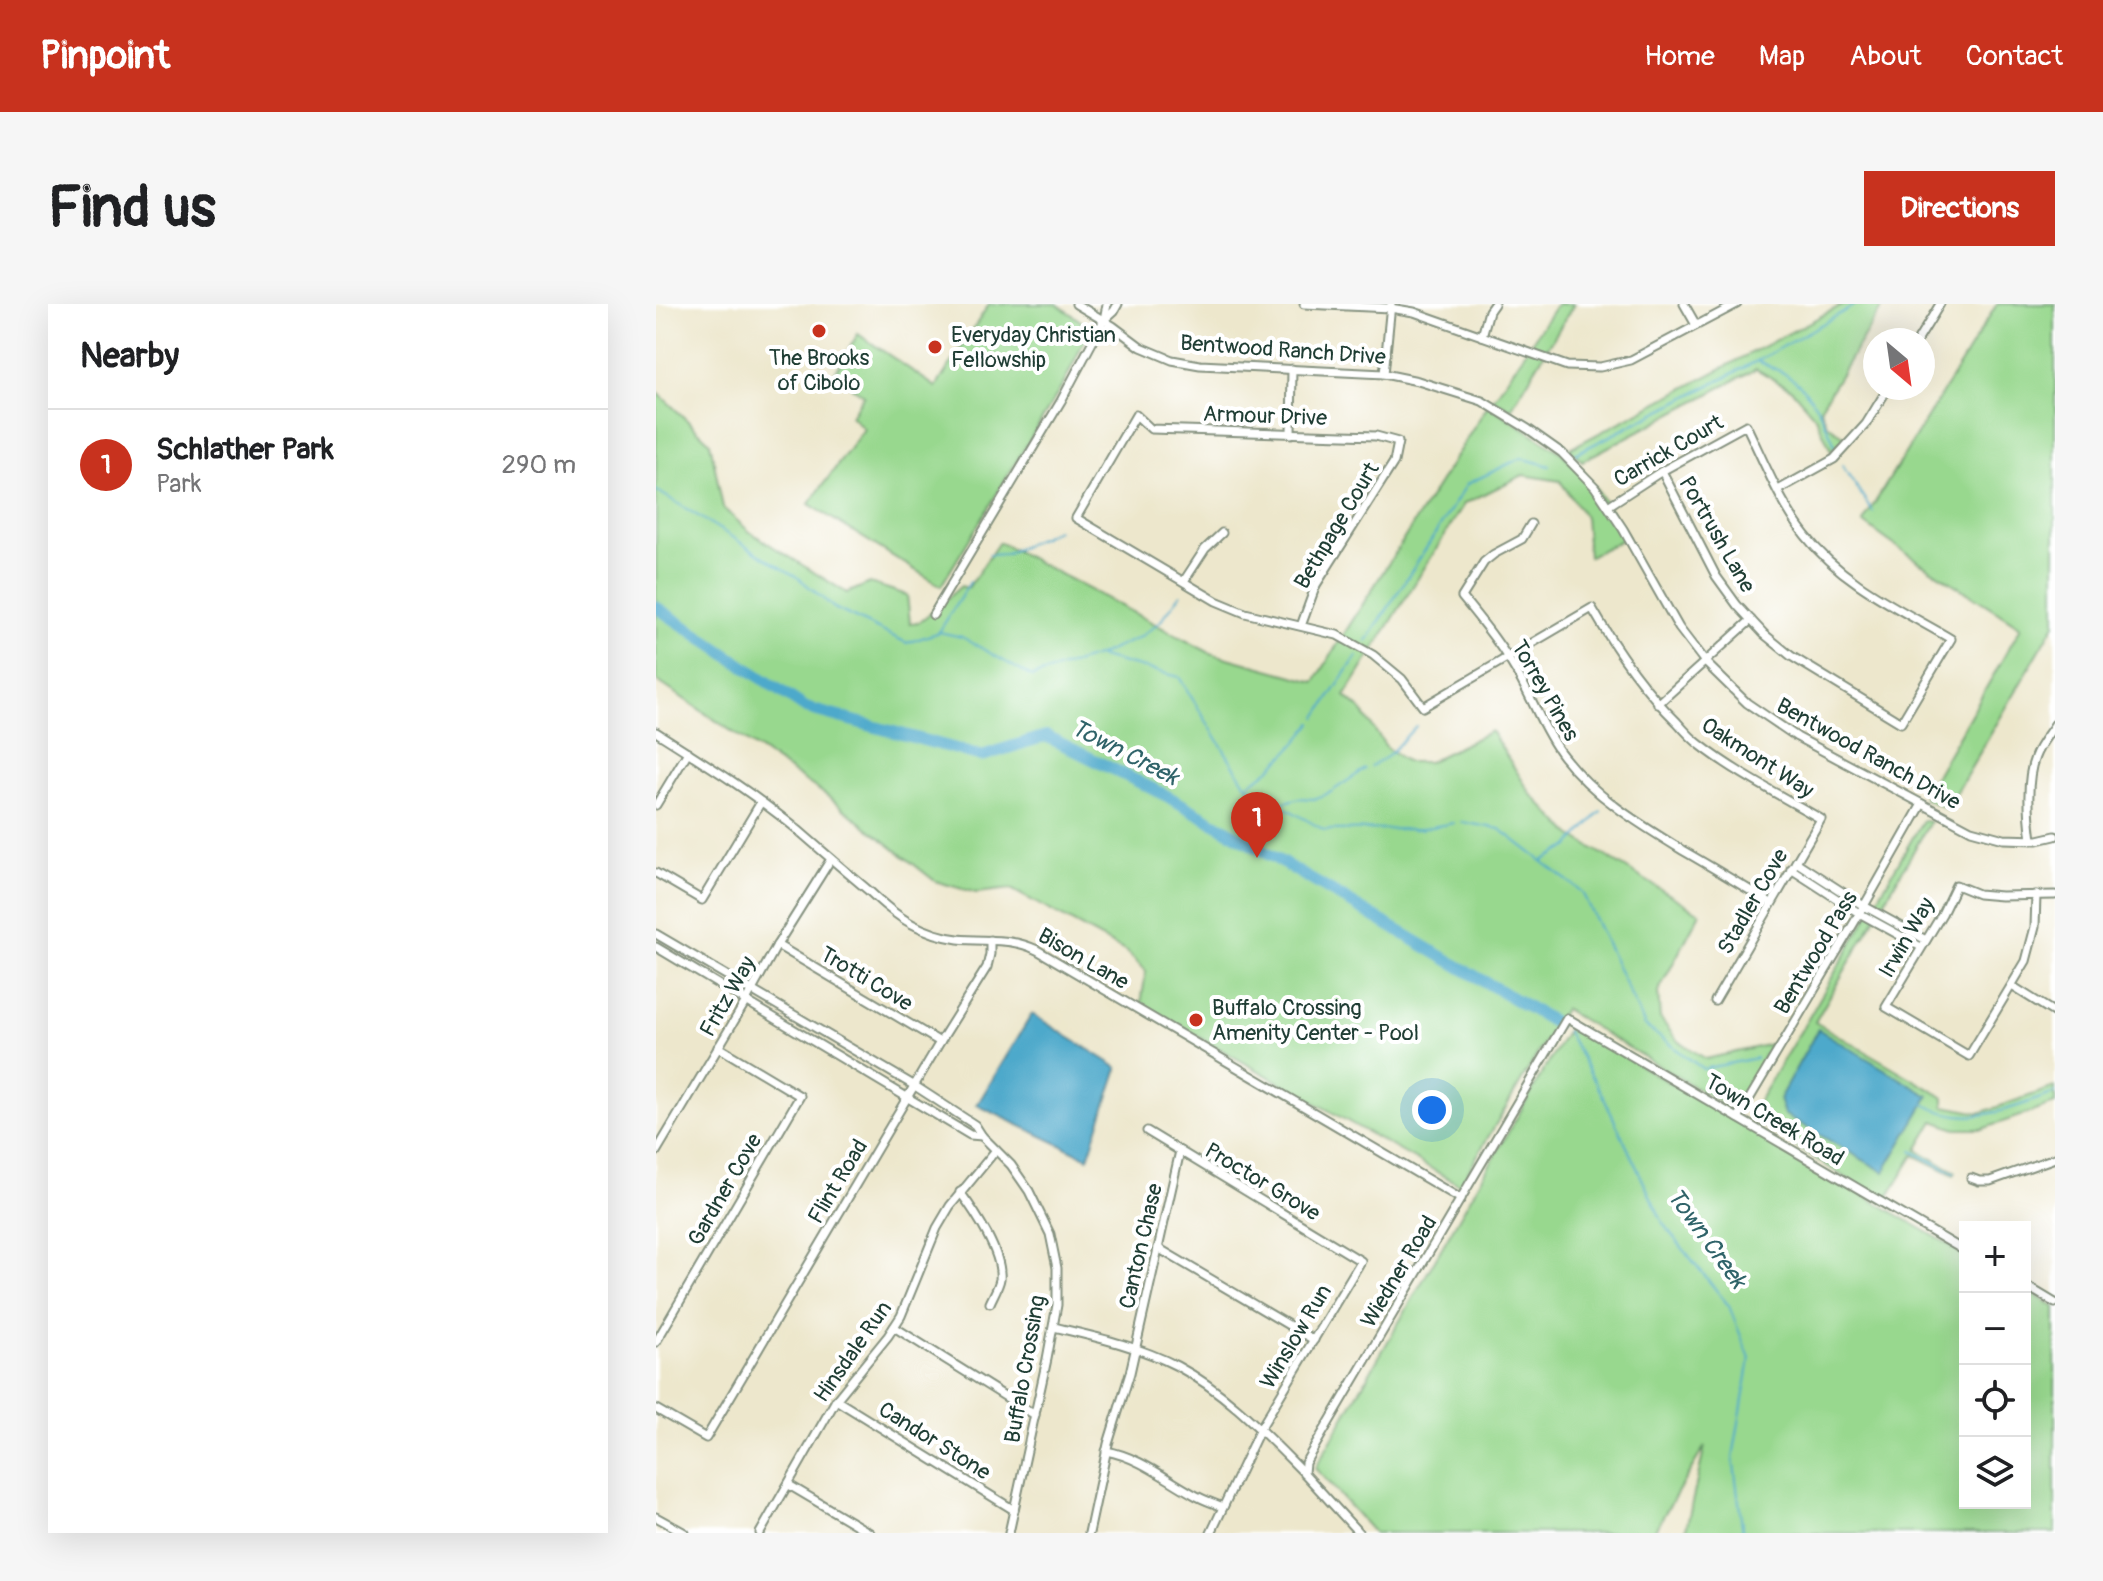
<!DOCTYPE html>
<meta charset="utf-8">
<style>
body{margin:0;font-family:Pangolin,sans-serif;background:#f6f6f6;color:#202124}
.controls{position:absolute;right:24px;bottom:24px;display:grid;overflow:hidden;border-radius:0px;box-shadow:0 8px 32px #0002}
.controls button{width:72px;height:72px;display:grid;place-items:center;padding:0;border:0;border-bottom:2px solid #e0e0e0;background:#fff;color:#202124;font:40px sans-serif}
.compass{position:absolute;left:1207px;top:24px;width:72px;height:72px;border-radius:50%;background:#fff;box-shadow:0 8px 32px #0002;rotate:151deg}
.you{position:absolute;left:776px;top:806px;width:28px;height:28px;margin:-20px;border:6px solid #fff;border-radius:50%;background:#1a73e8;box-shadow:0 0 0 12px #1a73e833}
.badge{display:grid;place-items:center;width:52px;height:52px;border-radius:50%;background:#c8321e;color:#fff;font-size:26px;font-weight:700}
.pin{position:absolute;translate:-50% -66px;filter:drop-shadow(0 2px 4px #0008)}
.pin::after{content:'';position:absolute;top:42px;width:28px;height:24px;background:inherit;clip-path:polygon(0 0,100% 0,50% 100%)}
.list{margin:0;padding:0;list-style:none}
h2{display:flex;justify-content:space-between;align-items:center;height:104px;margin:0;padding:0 32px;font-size:34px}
h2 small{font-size:26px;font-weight:400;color:#757577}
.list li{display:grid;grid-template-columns:52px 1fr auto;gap:24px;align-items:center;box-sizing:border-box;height:112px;padding:0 32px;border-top:2px solid #e0e0e0}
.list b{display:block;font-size:30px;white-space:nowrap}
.list p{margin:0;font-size:26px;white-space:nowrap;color:#757577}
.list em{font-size:26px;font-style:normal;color:#757577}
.icon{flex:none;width:44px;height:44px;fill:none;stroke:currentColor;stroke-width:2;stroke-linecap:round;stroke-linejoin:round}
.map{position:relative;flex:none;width:1399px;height:1229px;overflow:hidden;border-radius:0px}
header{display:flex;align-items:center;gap:48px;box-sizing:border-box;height:112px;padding:0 40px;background:#c8321e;color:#fff}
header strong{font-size:38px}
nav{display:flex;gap:44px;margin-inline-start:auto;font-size:28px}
.intro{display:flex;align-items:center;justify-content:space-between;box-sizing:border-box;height:192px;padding:0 48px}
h1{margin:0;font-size:56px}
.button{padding:20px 36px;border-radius:0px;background:#c8321e;color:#fff;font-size:28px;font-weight:700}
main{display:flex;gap:48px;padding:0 48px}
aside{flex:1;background:#fff;border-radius:0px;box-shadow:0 8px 32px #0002}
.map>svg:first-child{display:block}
.green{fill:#98d88e;stroke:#5c8a61;stroke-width:2}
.water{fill:#4da9cb;stroke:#367380;stroke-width:2}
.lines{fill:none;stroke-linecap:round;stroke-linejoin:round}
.stream{stroke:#4da9cb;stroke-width:2}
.river{stroke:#4da9cb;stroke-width:12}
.street-casing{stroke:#869280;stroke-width:11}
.street{stroke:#fff;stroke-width:7}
.poi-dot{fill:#c8321e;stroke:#fff;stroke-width:3}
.labels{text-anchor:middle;stroke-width:8;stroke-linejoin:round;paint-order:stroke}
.poi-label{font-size:22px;fill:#1f3d34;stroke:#fff;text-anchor:start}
.street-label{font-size:22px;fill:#1f3d34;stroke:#fff}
.water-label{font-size:24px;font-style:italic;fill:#2f6369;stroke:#fff}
</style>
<header>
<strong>Pinpoint</strong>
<nav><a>Home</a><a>Map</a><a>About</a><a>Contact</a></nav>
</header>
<div class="intro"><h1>Find us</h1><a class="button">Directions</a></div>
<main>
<aside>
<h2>Nearby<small></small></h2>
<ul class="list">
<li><span class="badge">1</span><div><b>Schlather Park</b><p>Park</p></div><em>290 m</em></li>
</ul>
</aside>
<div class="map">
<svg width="1399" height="1229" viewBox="0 0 1399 1229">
<rect width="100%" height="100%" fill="#fff"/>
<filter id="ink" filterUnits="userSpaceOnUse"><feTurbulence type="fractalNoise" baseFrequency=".0125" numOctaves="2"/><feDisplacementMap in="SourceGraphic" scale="16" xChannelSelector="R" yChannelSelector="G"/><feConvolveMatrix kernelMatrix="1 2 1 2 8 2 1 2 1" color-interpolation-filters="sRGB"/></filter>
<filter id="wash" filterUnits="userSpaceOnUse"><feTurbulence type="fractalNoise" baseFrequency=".006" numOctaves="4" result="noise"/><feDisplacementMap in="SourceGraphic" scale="32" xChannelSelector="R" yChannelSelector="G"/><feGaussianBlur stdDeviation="1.8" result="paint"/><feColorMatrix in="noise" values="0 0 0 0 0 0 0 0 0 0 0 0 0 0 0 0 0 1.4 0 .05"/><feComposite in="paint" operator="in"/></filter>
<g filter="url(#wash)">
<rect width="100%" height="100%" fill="#ede7cc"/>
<g class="green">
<path d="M333,0H401L426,18L429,35L408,79L285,282L153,200L208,125L195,112L208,91L177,71L202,30L280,83Z"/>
<path d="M901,0H918L855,105L837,96Z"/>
<path d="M1188,0H1228L1164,104L1171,120L1190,134L1175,147L1161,115L1136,86L1100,65L926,157L913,145Z"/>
<path d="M1341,0H1399V320L1291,505L1267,494L1365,323C1312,288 1257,257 1207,218Z"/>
<path d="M0,87L54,138L67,204L94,228L191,289L214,279L251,291L254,319L264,318L305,282L312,284L343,238L554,349L659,378L678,346L832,101L906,149L939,183L971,233L932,253L929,213L904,177L867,171L808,200L689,392L705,406L731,444L751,458H772L835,427L875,490L915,531L1044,609L1002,688L1004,714L1021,736L1050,755L1115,740L1096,774L1075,805L908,705L804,881L485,700L490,667L469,647L355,585L320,589L279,577L170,491L0,376Z"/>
<path d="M1267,516L1274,518L1159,718L1284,791L1288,794V802L1324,809L1399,783V800L1326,825H1300L1278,817L1261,846L1300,868L1298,871L1258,851L1229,898L1097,816L1096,807L1152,715Z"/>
<path d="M914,721L1309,950V1199H1369V985L1399,1003V1229H1029L1049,1142L997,1229H718L659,1164Z"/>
</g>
<g class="water">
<path d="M376,710L462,764L432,854L321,801Z"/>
<path d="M1162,725L1273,792L1228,868L1128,810L1123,795Z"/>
</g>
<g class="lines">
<g class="stream">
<path d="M1101,57C1111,61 1121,65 1131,71C1156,86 1170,118 1180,145"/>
<path d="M919,150L1101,57L1201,0"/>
<path d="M1186,161L1217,208"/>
<path d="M0,186L144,275L178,304L251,339L283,328L306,333L376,373L441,352L523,373L590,481L668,526L764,525L798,519"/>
<path d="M333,251L350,250L401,226"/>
<path d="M283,328L314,278"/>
<path d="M711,337L811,180L865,154L894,162"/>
<path d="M444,351L484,333L504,318L525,290"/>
<path d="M661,413L701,352"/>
<path d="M715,462L731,453L760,422"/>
<path d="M591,481C617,466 638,443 656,419"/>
<path d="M623,500L643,494L658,495L675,488L709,465"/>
<path d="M806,518L844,525L926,588L989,722L1047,765L1100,754"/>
<path d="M886,557L912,543L945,507"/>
<path d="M910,726L946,790L1008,921L1073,1002L1094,1055L1077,1153L1087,1229"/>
<path d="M1266,799C1312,826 1354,804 1399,789"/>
<path d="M1256,847L1298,869"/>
</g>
<path class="river" d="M0,303L150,404L326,452L390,432L511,492L571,526L899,719"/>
</g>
</g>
<g filter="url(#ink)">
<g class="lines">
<defs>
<g id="street">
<path d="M420,0L457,22L485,43L516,56L544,61L728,70L762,77L826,97L872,125L906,149L939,183L967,225L1023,324L1049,358L1091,399L1141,433L1315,526L1348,535L1382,536L1399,532"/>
<path d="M648,0L734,4L758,8L911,62L944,63L975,56L1081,0"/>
<path d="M1028,0L1040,21"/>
<path d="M448,16L458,7L462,0"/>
<path d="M826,32L833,7L838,0"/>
<path d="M1262,36L1284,0"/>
<path d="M728,70L735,0"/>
<path d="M635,130L636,65"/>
<path d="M1122,186L1178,155L1210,120L1232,84"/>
<path d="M952,202L1006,167L1090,121C1108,158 1124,199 1149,231C1186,279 1244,305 1295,335L1245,419L1135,352L1108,330L1081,301L1060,272L1006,167"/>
<path d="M875,220L866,235L838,250L828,258L806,293C828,320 850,347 866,378C880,403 889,429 907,452C939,493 982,519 1026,546C1056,563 1085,581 1115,599"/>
<path d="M528,277L549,245L566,229"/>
<path d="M277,311L405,97L448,16L451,0"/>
<path d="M645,322L660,281L738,158L742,138L720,132L495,125L480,111L420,214L560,297L589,309L681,331L717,351L746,375L767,403L936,304C960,346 986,384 1021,418C1028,426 1035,434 1043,440C1080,469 1124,491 1165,515L1059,697"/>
<path d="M1002,400L1095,316"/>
<path d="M0,428C49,459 97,489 142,526C165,546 188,566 212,586C225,598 239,611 256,620C269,627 287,633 302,635C330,638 355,633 381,646L805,895"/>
<path d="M0,501L32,448"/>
<path d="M1376,536C1373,513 1370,475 1379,453C1383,441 1393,430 1399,420"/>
<path d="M1140,558L1208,602L1270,636"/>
<path d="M1135,565L1203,609L1265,643"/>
<path d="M0,569L46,596L105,498"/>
<path d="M1380,591L1379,623L1370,657L1313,752L1230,703L1286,610L1300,581L1322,590L1345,592L1399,591"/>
<path d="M0,630L259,782L319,821L326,832L355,861L373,887L394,930L401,964V1001L391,1055L353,1229"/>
<path d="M121,641L284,738"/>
<path d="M0,643L314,831L326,832"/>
<path d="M1356,682L1399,709"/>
<path d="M1082,814L1208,602L1266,500"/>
<path d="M491,827L705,957L604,1125L555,1229"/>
<path d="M0,848L90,697L121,641L175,555"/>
<path d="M1315,874L1323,877H1334L1399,854"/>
<path d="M304,888C319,908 347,950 344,975C343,982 337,992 334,999"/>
<path d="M502,944L658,1036"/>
<path d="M1369,981L1399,999"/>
<path d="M238,1023L379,1111"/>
<path d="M398,1023C440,1033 482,1042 521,1062C570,1088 609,1130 648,1169"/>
<path d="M0,1038L144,792L62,743"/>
<path d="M180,1096L358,1206"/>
<path d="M0,1105L50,1134L284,738L331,663L334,650V636"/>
<path d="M450,1147C483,1153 508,1174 537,1190C547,1196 557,1199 567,1203"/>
<path d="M133,1181L214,1229"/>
<path d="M0,1213L29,1229"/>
<path d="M104,1229L180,1096L232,1032L245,1012L281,924L294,902L340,846"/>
<path d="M433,1229L452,1140L474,1069L524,847"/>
<path d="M703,1229L648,1169L649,1159L911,714L1309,947"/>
</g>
</defs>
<use href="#street" class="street-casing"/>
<use href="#street" class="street"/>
</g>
</g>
<g class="poi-dot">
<circle cx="163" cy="27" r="8"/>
<circle cx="279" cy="43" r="8"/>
<circle cx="540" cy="716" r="8"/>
</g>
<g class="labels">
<g class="poi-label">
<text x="295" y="38">Everyday Christian<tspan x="295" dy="25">Fellowship</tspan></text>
<text x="163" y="61" text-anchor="middle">The Brooks<tspan x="163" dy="25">of Cibolo</tspan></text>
<text x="556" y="711">Buffalo Crossing<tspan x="556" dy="25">Amenity Center - Pool</tspan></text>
</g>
<g class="street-label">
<text transform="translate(627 45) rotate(4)" y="8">Bentwood Ranch Drive</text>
<text transform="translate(609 111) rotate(2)" y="8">Armour Drive</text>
<text transform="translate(1012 146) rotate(-30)" y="8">Carrick Court</text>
<text transform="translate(680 221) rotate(-59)" y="8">Bethpage Court</text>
<text transform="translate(1062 230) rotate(60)" y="8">Portrush Lane</text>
<text transform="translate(890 386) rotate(60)" y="8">Torrey Pines</text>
<text transform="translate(1213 449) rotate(29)" y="8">Bentwood Ranch Drive</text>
<text transform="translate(1102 453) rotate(33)" y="8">Oakmont Way</text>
<text transform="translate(1096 597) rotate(-60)" y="8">Stadler Cove</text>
<text transform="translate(1250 633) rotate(-60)" y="8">Irwin Way</text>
<text transform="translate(1159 648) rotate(-59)" y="8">Bentwood Pass</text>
<text transform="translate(428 654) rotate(30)" y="8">Bison Lane</text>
<text transform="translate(211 674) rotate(31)" y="8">Trotti Cove</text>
<text transform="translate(71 692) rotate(-60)" y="8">Fritz Way</text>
<text transform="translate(1119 815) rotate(31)" y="8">Town Creek Road</text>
<text transform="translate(181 877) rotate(-59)" y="8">Flint Road</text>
<text transform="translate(607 877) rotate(31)" y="8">Proctor Grove</text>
<text transform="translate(68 885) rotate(-60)" y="8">Gardner Cove</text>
<text transform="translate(484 942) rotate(-77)" y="8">Canton Chase</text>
<text transform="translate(742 967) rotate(-59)" y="8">Wiedner Road</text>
<text transform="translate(639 1032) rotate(-59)" y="8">Winslow Run</text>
<text transform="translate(196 1047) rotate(-55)" y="8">Hinsdale Run</text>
<text transform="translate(368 1065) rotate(-80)" y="8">Buffalo Crossing</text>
<text transform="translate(279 1136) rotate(32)" y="8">Candor Stone</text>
</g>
<g class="water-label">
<text transform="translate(469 448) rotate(27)" y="8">Town Creek</text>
<text transform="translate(1051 934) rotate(54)" y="8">Town Creek</text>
</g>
</g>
</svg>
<div class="controls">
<button>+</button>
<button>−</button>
<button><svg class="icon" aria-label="locate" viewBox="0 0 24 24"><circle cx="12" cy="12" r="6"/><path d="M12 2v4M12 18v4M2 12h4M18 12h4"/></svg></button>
<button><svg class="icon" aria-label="layers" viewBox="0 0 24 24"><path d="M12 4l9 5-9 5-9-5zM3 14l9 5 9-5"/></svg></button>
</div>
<svg class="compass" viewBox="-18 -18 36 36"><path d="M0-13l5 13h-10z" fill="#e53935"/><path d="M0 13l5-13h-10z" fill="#757577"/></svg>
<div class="you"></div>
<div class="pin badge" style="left:601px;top:554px">1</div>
</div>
</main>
